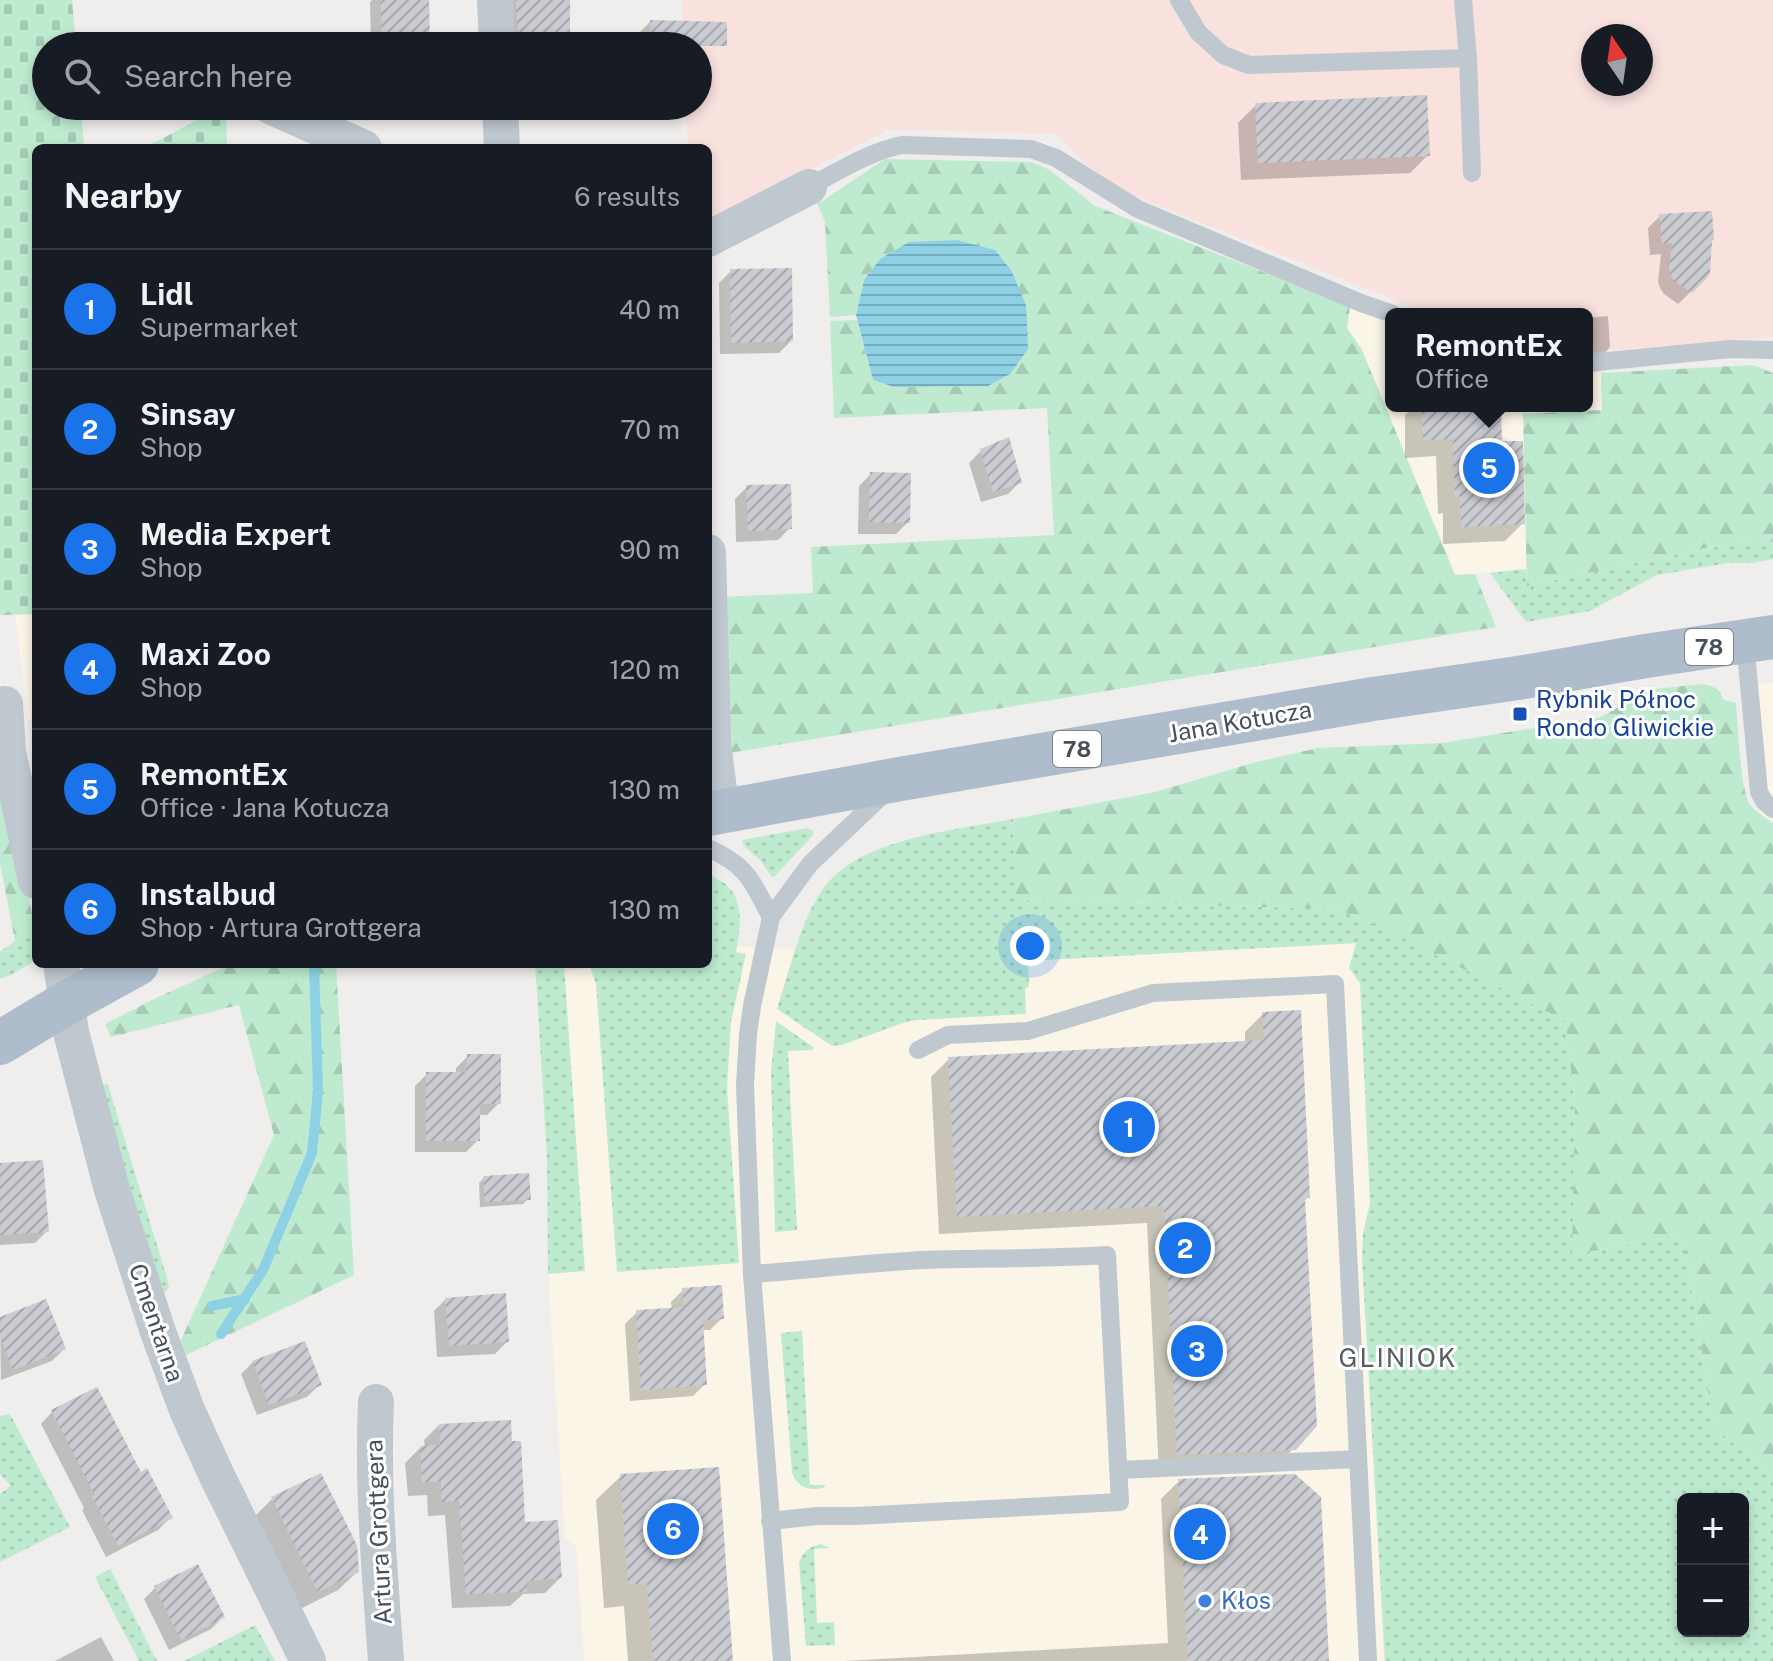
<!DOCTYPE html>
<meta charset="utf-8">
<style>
body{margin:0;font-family:"Public Sans",sans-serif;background:#20242c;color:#f1f3f6}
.controls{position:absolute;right:24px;bottom:24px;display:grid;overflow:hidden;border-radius:12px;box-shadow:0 4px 12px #0003}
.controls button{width:72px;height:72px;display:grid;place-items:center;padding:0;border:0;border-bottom:2px solid #363941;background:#171b24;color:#f1f3f6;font:40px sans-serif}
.compass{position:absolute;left:1581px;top:24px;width:72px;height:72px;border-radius:50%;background:#171b24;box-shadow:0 4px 12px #0003;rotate:347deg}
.you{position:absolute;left:1030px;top:946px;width:28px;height:28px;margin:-20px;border:6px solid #fff;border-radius:50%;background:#1a73e8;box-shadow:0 0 0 12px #1a73e833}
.badge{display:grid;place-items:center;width:52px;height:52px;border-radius:50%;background:#1a73e8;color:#fff;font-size:26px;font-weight:700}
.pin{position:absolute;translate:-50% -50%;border:4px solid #fff;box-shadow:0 2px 8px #0006}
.popup{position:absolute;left:1385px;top:308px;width:208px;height:104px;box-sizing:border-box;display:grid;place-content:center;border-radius:12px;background:#171b24;filter:drop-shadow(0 2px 6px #0005);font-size:26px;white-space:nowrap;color:#9ea1a6}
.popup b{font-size:30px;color:#f1f3f6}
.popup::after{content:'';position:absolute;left:50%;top:100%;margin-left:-16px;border:16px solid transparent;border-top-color:#171b24}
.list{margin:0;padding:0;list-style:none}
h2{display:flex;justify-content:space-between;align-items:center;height:104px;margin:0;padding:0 32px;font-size:34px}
h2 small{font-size:26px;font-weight:400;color:#9ea1a6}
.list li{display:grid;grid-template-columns:52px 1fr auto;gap:24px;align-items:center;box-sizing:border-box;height:120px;padding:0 32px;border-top:2px solid #363941}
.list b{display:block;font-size:30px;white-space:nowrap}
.list p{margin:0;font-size:26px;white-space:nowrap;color:#9ea1a6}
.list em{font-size:26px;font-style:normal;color:#9ea1a6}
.icon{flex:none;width:44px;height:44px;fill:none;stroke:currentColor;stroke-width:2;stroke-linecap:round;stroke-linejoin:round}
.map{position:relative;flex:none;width:1773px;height:1661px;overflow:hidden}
.search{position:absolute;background:#171b24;box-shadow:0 4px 12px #0003;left:32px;top:32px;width:680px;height:88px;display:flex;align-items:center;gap:20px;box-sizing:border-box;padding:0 28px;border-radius:44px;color:#9ea1a6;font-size:30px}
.panel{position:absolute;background:#171b24;box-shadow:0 4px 12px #0003;left:32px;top:144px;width:680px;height:824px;border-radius:12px}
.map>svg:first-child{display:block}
.commercial{fill:#faf5e7}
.medical{fill:#f9e1de;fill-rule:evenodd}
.grass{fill:url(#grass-dots);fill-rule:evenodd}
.forest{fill:url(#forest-firs)}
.cemetery{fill:url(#cemetery-stones)}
.water{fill:url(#water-rules)}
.shadow{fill:#0003}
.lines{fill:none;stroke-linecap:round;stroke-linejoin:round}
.stream{stroke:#8ed1e5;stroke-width:10}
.building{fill:url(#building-hatch)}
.service{stroke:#bfc7cf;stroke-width:18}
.minor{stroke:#bfc7cf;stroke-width:36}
.primary{stroke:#aebccb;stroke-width:44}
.transit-dot{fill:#1a4fb4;stroke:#fff;stroke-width:3}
.shop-dot{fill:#3f7fe0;stroke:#fff;stroke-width:3}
.labels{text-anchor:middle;stroke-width:6;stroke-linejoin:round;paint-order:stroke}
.shield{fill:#fff;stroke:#7e848b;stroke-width:2}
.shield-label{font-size:22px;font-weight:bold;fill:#475059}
.transit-label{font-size:24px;fill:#164399;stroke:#fff;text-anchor:start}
.street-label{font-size:24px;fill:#475059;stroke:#fff}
.shop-label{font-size:24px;fill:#366cbe;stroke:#fff;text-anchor:start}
.neighbourhood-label{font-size:26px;letter-spacing:2px;fill:#5a5d62;stroke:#fff}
</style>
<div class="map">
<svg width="1773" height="1661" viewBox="0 0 1773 1661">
<defs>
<pattern id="grass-dots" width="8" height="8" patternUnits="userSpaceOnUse" patternTransform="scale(2)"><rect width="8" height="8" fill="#beebd0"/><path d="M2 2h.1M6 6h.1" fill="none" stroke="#a5cbb5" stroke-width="1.8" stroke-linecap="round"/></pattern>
<pattern id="forest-firs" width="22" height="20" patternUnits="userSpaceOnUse" patternTransform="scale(2)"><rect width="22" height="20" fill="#beebd0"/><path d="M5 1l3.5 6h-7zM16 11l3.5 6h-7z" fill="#a5cbb5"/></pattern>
<pattern id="cemetery-stones" width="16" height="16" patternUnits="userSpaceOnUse" patternTransform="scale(2)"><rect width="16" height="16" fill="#beebd0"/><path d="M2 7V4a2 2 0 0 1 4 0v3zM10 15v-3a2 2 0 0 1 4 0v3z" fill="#a5cbb5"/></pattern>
<pattern id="water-rules" width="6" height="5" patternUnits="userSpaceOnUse" patternTransform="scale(2)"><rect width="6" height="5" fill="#8ed1e5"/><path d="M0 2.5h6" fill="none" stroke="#76acbd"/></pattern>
<pattern id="building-hatch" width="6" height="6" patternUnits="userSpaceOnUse" patternTransform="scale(2)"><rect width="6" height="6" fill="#caccd2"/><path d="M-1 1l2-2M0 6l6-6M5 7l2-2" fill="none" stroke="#a6a8ad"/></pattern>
</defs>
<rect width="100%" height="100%" fill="#f0eded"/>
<g class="commercial">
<path d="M1350,306L1391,324V406H1587V372L1601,373L1602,410L1523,414L1526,569L1456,575L1362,350L1347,328Z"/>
<path d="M15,614H36V719L28,720Z"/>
<path d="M1773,682V823L1761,814L1742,686Z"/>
<path d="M1356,943L1349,968L1360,983L1370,1203L1362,1259L1384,1661H584L576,1546L565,1539L549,1292L547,1158L535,977L610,964H708L710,945L905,954L1029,985L1027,961Z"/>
</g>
<path class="medical" d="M682,0H1773V337L1587,352V314H1429L1112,187L1055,134L889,129L708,222V148H688L686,106H698V46H684ZM1593,36H1641V84H1593Z"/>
<g class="grass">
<path d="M1773,539V559L1753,563H1728L1657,575L1590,611L1526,622L1490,573L1526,569L1527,586L1706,548Z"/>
<path d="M1013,819L1016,900L1337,909L1399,935L1565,1021L1575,1107L1573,1255L1683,1234L1714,1428L1773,1474V1661H1385L1362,1259L1363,1233L1370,1203L1360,983L1349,968L1356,943L1028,961L1029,986L1025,989L1026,1014L917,1020L906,1022L842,1045L832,1046L777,1009C789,972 800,921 823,889C858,838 957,830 1013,819ZM1683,1499H1743V1631H1683Z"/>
<path d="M808,828L813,831V835L775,876L772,877L760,860L744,846L742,840Z"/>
<path d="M708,875C746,887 742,921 736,952L746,954L731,1022L727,1088L739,1263L617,1272L596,984L589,964H708Z"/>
<path d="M36,934V960L13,974L0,979V952L15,941Z"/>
<path d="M535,964H564L585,1271L548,1274L547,1158Z"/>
<path d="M776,1021L813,1047V1050L788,1051L797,1230L775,1232L771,1072Z"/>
<path d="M100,1084L108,1085L109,1088L167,1278L169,1288L163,1294H160Z"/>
<path d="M802,1331L810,1485H826L823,1488C809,1491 796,1487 792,1472L781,1333Z"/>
<path d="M10,1414L70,1527L0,1562V1494L11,1486L0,1474V1416Z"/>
<path d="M821,1544L829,1548L814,1549L817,1623L834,1622L835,1645L806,1646L799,1563C802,1552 810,1546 821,1544Z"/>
<path d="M110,1569L113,1574L157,1661H139L95,1577Z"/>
<path d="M255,1625L275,1661H184Z"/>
</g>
<g class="forest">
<path d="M885,159L1032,162L1050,170L1095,206L1350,306L1347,328L1362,350L1455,575L1475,574L1496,627L723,754L720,597L813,593L811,547L1054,535L1047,408L834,418L830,321L857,320L873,380L894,387L987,386L909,242L880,259L864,280L856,315L830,317L825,222L816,201L821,202Z"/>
<path d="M1753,365L1773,373V539L1706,548L1527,586L1523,414L1602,410L1601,373Z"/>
<path d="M1702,684C1715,686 1719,688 1724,700L1736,703C1738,725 1740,786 1749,803C1754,811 1765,817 1773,823V1474L1714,1428L1683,1234L1572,1255L1575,1107L1565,1021L1399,936L1337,909L1015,900L1013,819L1155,792L1256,762L1318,748L1443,743L1601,717L1639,695L1655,689Z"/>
<path d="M0,772L21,858L36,934L15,941L0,863Z"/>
<path d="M231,964H336L354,1275L180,1358L178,1348L181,1340L274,1135L239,1005L111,1037L105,1024L154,999Z"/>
</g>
<g class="cemetery">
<path d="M0,0H72L76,46H46V106H81L84,148H36V614L0,615Z"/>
<path d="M224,106H226L227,148H144Z"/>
</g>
<path class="water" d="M957,240L995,250L1011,270L1026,305L1028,349L1010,374L988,386L894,387L873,380L856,315L864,280L880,259L909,242Z"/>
<g class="shadow">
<path d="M372,0H427L428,46H371L370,2Z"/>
<path d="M501,0H568V35L557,46H506Z"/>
<path d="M650,22L676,46H638V34Z"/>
<path d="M1256,105L1428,155L1410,173L1241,180L1238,123Z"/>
<path d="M87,106H132L124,113L88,117Z"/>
<path d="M1660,216L1710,242L1705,278L1678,304L1664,294L1660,288L1658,282L1661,254L1650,255L1648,228Z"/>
<path d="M731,271L791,341L779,353L720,354L719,283Z"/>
<path d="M1608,316L1610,347L1605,353L1587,354V318Z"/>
<path d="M1414,406H1499L1500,442L1523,523L1505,541L1443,544V513L1438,514L1436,456L1405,458V415Z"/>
<path d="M981,451L1020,482L1008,494L981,502L969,463Z"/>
<path d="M871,474L908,522L896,534H858L859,486Z"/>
<path d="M747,487L790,528L778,540L736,542L735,499Z"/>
<path d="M36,671V693L33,674Z"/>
<path d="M1263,1014L1308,1197L1303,1202L1294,1448L1275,1467L1159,1473L1147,1223L939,1234L931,1077L949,1059L1245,1043V1032Z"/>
<path d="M468,1056L499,1103L487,1115H478V1140L466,1152H415V1086L427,1074H456V1068Z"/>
<path d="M0,1165L47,1231L35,1243L0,1245Z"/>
<path d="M484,1178L528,1199L523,1204L480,1207L479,1183Z"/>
<path d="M683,1290L722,1318L710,1330H702L705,1384L693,1396L630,1401L625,1324L637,1312L672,1310L671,1302Z"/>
<path d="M446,1299L507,1342L495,1354L437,1357L434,1311Z"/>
<path d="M0,1319L64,1349L52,1361L1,1380Z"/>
<path d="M253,1362L319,1385L307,1397L257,1415L241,1374Z"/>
<path d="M52,1412L140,1474L170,1518L158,1530L106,1557L82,1510L84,1508L41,1424Z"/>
<path d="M439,1425L524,1525L560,1578L545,1593L523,1594L510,1606L452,1608L445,1515L428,1516L427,1495L408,1496L405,1463L420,1448H425L424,1440Z"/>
<path d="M621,1476L731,1661H628L624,1606L604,1608L596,1500Z"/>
<path d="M1179,1481L1327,1661H844L1168,1643L1161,1499Z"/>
<path d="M272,1499L357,1572L338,1590L300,1609L254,1517Z"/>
<path d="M156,1587L223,1617L211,1629L169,1650L144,1599Z"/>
<path d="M101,1637L114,1661H55Z"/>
</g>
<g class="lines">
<g class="stream">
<path d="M212,1306L245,1299"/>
<path d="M221,1334L263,1270L312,1153L318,1091L314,964"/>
</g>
</g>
<g class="building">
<path d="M381,0H429L430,46H382Z"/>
<path d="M516,0H570V36L518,37Z"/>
<path d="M650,20L727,22V46H650Z"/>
<path d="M1427,95L1430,156L1258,163L1255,103Z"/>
<path d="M1712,211L1714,240L1712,241L1710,273L1706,279L1692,293L1675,282L1671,276L1669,269L1672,243L1662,244L1659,214Z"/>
<path d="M792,268L793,341L731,343L730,269Z"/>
<path d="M1422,406H1501L1502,441H1523L1525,524L1461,527L1460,496L1455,497L1453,439L1423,440Z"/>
<path d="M1009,437L1022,483L993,492L980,449Z"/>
<path d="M870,472L911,473L910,523L869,522Z"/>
<path d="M791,484L792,529L748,531L746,485Z"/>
<path d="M1301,1010L1310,1198H1305L1317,1426L1296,1450L1177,1455L1164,1206L957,1217L948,1057L1264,1040L1262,1012Z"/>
<path d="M467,1054H501V1104H480V1141H426V1072H466Z"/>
<path d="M43,1160L49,1232L0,1235V1163Z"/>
<path d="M529,1173L531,1200L485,1202L483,1176Z"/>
<path d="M722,1285L724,1319L703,1320L707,1385L641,1390L636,1310L684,1307L682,1288Z"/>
<path d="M506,1293L509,1342L449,1346L445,1298Z"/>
<path d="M46,1299L66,1349L13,1370L0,1336V1317Z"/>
<path d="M305,1341L322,1385L269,1405L252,1361Z"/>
<path d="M97,1387L141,1472L147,1468L173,1518L118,1546L92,1496L95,1495L51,1410Z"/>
<path d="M511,1420L512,1441H521L525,1522L558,1520L562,1578L527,1581V1592L466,1594L459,1501L442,1502L441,1481L422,1482L420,1446L440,1445L439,1424Z"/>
<path d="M719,1467L733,1661H653L647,1583L628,1585L620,1474Z"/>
<path d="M321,1473L357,1545L359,1572L318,1592L271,1497Z"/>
<path d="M1295,1474L1321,1497L1329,1661H1188L1178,1479Z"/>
<path d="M198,1564L225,1617L181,1640L154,1586Z"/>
</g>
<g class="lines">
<g class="service">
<path d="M1179,0L1198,32L1223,55L1249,65L1468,58L1463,0"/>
<path d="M1468,58L1472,173"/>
<path d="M809,187C839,171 868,152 902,145L1031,149L1056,158L1138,209L1361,303L1393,314"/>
<path d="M1587,363L1730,349L1773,350"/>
<path d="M1745,642L1759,792L1764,801L1773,809"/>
<path d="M708,848C748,866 751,880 771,917"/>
<path d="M918,1050L948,1035L1028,1031L1153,993L1335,984L1368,1661"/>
<path d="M752,1274C809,1270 866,1263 923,1260C985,1258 1046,1259 1107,1255L1120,1502L856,1516H817L770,1521"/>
<path d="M1119,1470L1358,1459"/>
<path d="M782,1661L752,1274L745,1085L748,1034L752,1006L771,917L810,864L888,790"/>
</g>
<g class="minor">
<path d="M495,0L497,46"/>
<path d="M270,106L364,148"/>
<path d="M500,106L502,148"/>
<path d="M708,239L809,187"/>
<path d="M708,552L713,744L722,812"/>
<path d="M5,704L8,752L36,881"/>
<path d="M61,964L71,1032L112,1190L158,1332L187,1410L216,1474L308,1661"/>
<path d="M376,1402C372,1489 380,1575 386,1661"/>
</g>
<g class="primary">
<path d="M708,814L900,779L1373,699L1518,678L1646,656L1773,637"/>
<path d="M0,1043L68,1002L137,964"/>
</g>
</g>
<rect class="transit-dot" x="1512" y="706" width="16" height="16" rx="4"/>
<circle class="shop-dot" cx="1205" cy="1601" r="8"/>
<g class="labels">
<g class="shield">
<rect x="1685" y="629" width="48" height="36" rx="6"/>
<rect x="1053" y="731" width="48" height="36" rx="6"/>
</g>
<g class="shield-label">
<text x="1709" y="655">78</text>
<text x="1077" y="757">78</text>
</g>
<g class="transit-label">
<text x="1536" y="708">Rybnik Północ<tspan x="1536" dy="28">Rondo Gliwickie</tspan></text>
</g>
<g class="street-label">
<text transform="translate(1240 722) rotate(-10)" y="8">Jana Kotucza</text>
<text transform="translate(156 1323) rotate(71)" y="8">Cmentarna</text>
<text transform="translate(379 1532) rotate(-93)" y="8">Artura Grottgera</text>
</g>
<g class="shop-label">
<text x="1221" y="1609">Kłos</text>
</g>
<g class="neighbourhood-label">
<text x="1398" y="1367">GLINIOK</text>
</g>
</g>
</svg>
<div class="controls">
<button>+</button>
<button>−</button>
</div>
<svg class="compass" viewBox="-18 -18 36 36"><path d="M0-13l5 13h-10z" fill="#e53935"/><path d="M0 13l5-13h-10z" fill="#9ea1a6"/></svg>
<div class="you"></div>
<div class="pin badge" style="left:1129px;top:1127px">1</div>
<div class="pin badge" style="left:1185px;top:1248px">2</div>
<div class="pin badge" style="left:1197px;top:1351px">3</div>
<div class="pin badge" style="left:1200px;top:1534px">4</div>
<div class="pin badge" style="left:1489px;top:468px">5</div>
<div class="popup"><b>RemontEx</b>Office</div>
<div class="pin badge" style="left:673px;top:1529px">6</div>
<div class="search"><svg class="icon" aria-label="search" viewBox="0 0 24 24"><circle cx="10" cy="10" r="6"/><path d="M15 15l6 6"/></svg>Search here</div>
<section class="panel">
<h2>Nearby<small>6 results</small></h2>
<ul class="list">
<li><span class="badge">1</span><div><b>Lidl</b><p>Supermarket</p></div><em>40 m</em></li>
<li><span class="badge">2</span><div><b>Sinsay</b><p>Shop</p></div><em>70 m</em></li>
<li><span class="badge">3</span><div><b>Media Expert</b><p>Shop</p></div><em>90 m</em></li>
<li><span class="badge">4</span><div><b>Maxi Zoo</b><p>Shop</p></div><em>120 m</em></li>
<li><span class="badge">5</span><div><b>RemontEx</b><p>Office · Jana Kotucza</p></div><em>130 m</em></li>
<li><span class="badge">6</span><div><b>Instalbud</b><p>Shop · Artura Grottgera</p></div><em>130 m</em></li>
</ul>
</section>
</div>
